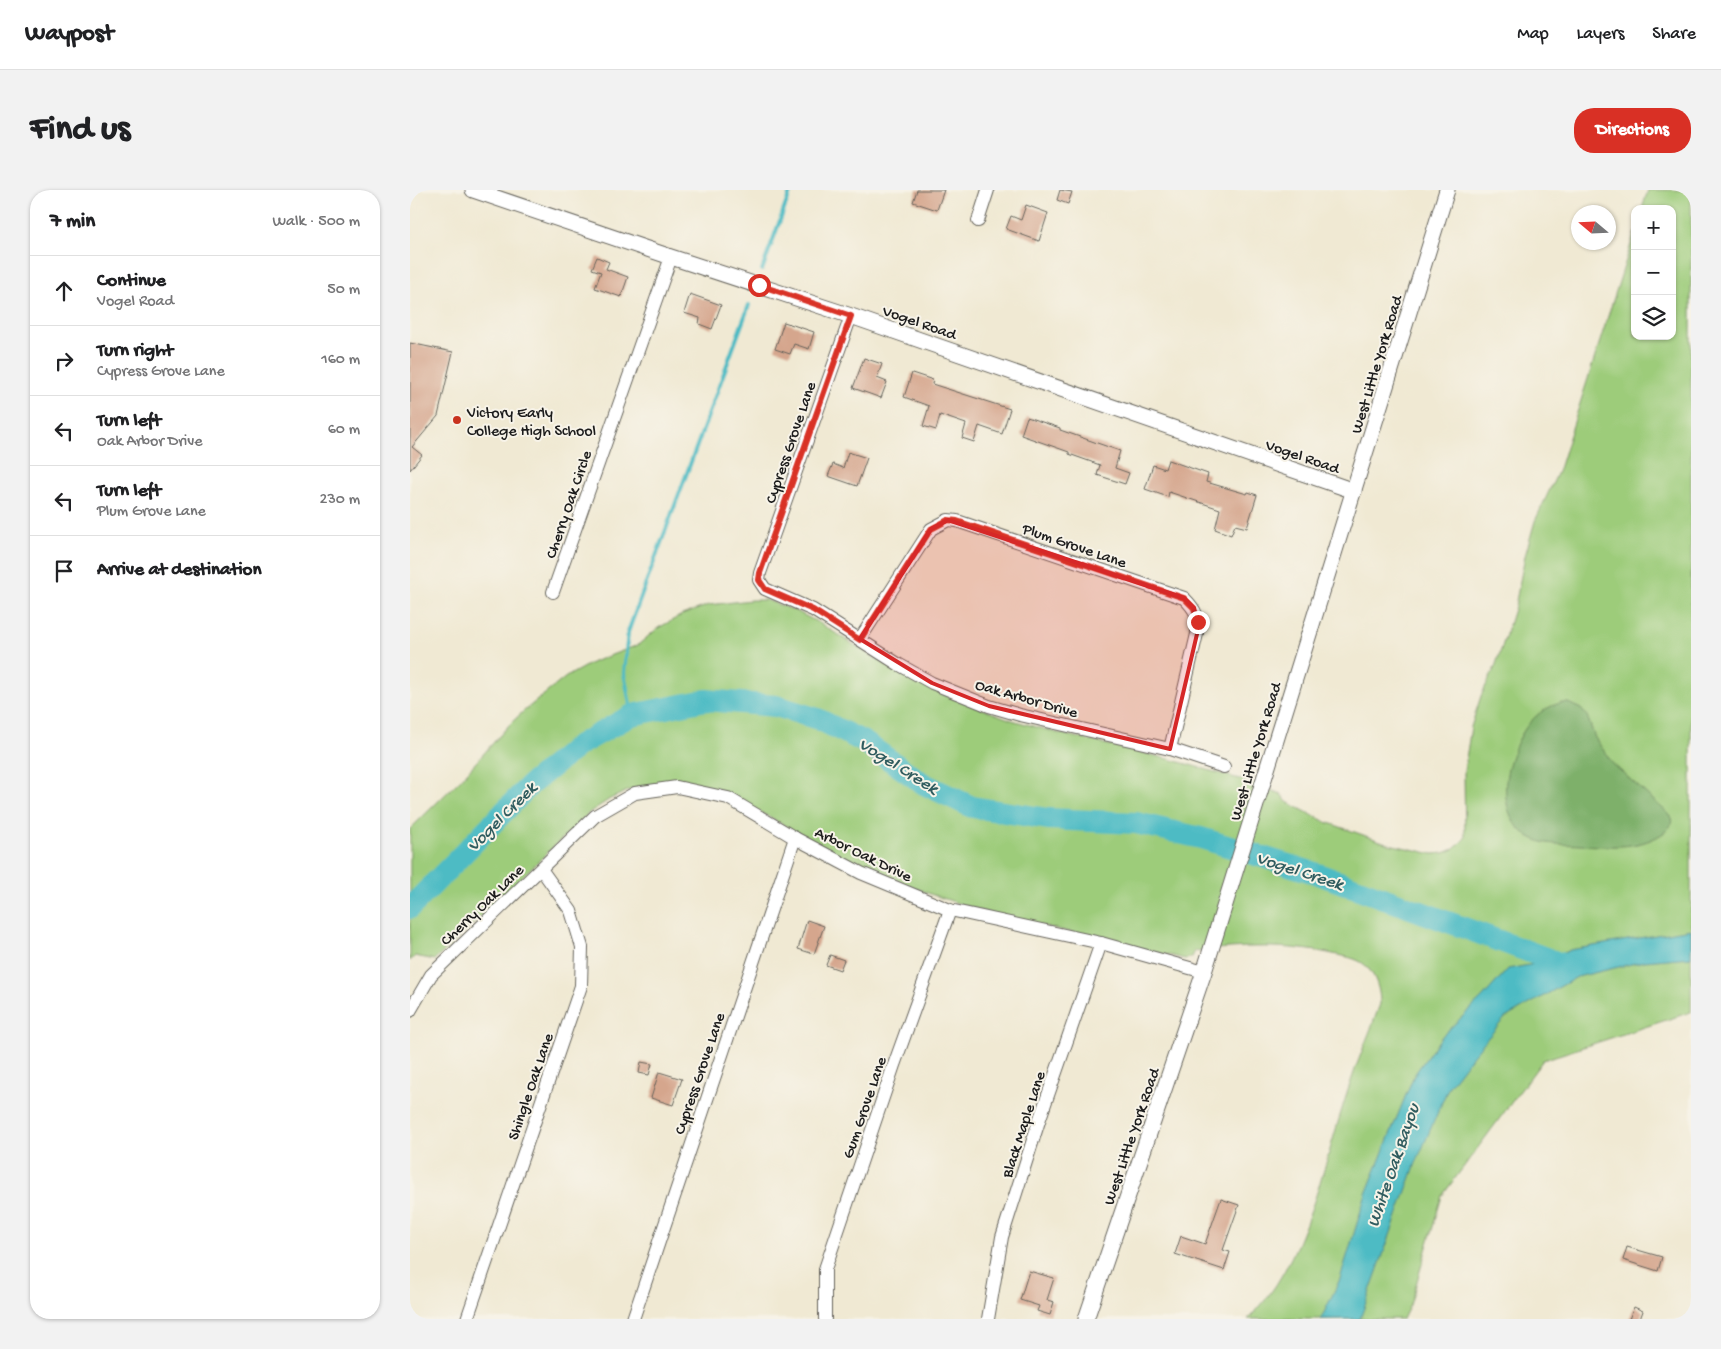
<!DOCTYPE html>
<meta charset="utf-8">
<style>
body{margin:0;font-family:"Gochi Hand",sans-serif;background:#f2f2f2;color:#202124}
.controls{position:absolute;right:15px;top:15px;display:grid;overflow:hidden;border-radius:10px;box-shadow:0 1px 4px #0004}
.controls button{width:45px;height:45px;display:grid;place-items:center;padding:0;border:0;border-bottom:1px solid #e0e0e0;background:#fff;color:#202124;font:25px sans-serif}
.compass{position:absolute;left:1161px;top:15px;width:45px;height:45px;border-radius:50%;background:#fff;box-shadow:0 1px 4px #0004;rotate:289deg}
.stop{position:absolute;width:15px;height:15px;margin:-11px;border:4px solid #d93025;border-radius:50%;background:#fff}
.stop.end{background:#d93025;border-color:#fff;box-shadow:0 1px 5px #0008}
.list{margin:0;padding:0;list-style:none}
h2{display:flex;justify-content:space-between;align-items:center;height:65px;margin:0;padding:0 20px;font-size:21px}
h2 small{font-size:16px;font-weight:400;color:#757577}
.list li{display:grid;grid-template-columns:32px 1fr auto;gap:15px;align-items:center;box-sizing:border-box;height:70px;padding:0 20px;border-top:1px solid #e0e0e0}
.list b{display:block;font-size:19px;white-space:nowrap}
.list p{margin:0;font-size:16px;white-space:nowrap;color:#757577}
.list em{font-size:16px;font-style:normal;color:#757577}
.icon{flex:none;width:28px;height:28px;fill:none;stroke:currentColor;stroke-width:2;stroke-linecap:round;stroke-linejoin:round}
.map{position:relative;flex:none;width:1281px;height:1129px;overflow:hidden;border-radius:20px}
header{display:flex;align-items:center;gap:30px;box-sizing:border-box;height:70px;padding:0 25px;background:#fff;border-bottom:1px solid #e0e0e0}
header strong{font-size:24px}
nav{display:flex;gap:28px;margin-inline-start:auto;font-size:18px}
.intro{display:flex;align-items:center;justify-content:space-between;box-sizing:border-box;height:120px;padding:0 30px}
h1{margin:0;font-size:35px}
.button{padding:12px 22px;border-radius:20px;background:#d93025;color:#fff;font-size:18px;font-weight:700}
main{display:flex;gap:30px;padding:0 30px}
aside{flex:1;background:#fff;border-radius:20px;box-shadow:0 1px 4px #0004}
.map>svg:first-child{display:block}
.green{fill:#9dcc7a;stroke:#5c744b}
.forest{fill:#7eb06a;stroke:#4d6643}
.water{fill:#4dbbc4;stroke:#346c70}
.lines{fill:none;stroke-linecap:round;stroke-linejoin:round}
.stream{stroke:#4dbbc4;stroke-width:4}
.river{stroke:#4dbbc4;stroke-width:22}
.building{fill:#d5a68d}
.minor-casing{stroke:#66645c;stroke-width:14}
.tertiary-casing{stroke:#66645c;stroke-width:17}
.minor{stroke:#fff;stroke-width:12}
.tertiary{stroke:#fff;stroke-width:15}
.route{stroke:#d93025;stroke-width:6}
.marked{fill:#d62828;fill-opacity:0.2;stroke:#d62828;stroke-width:4;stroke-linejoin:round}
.poi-dot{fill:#c8321e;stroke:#f7f3e8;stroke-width:2}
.labels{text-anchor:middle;stroke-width:4;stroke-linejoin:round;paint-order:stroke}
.street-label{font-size:16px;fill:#1c1c1c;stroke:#f7f3e8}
.poi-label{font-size:16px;fill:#1c1c1c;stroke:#f7f3e8;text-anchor:start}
.water-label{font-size:18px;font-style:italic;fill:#305c5f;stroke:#f7f3e8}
</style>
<header>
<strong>Waypost</strong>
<nav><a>Map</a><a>Layers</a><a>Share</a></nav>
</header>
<div class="intro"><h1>Find us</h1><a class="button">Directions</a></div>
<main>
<aside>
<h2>7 min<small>Walk · 500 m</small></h2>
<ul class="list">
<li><svg class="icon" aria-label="ahead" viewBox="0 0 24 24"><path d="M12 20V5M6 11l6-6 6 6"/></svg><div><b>Continue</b><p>Vogel Road</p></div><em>50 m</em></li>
<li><svg class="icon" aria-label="right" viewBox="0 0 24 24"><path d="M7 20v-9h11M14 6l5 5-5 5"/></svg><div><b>Turn right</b><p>Cypress Grove Lane</p></div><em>160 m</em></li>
<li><svg class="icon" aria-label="left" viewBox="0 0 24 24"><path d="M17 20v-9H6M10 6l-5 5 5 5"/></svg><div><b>Turn left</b><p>Oak Arbor Drive</p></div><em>60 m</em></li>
<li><svg class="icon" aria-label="left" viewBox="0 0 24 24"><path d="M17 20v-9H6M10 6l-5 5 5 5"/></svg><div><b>Turn left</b><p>Plum Grove Lane</p></div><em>230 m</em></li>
<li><svg class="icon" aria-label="arrive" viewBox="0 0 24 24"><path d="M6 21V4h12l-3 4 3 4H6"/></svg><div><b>Arrive at destination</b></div></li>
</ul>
</aside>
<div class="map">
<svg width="1281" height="1129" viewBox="0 0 1281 1129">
<rect width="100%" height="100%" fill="#f7f3e8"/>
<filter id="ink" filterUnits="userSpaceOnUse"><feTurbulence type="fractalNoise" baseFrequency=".02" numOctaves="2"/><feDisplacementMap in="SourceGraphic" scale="10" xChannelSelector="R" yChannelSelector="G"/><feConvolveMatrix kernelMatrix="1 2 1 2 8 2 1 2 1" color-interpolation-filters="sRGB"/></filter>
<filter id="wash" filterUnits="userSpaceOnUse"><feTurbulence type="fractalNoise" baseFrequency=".0096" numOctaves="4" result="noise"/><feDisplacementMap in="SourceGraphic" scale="20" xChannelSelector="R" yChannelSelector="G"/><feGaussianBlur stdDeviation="1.12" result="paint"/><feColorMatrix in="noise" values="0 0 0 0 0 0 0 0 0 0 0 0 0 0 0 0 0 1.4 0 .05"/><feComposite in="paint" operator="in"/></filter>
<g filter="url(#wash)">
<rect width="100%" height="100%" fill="#f0e9d3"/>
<path class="green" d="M1238,0H1281V822L1133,870L1032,1006L1000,1115L993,1129H838C895,1076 914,972 938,900C947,871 960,843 970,814C970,800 966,785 955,775C947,768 933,766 923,764C875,754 834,756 785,761L782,767L775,769L578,723L520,704L435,669L312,601L299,597L273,593L222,599L200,609L180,622L25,770L5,766L0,771V639L51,589L100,534L115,520L156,487L183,472L228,455L248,438L272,425L299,415L341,410H356L384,420L411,434L460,465L514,495L535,505L602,530L648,543L759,569L840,592L871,604L877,612L916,632L979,654L1023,664L1034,663L1044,659L1055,648L1054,581L1061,537L1071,506L1085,477L1092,457L1105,416L1115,366L1125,331L1148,282L1225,42V146H1262V19H1232Z"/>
<path class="forest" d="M1151,513H1158L1171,519L1177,526L1185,548L1203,574L1261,626C1263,635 1259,639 1252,644C1227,660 1198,656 1170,655C1158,654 1144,655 1132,652C1091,640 1090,595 1103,563C1112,539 1126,519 1151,513Z"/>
<path class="water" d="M1281,739V767L1234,771L1167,787L1095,828L1063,865L1039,896L1006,973L950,1129H911L930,1089L956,1004L1004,885L1033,845L1072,808L1098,779L1130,773L1160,760Z"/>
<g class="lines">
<g class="stream">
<path d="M352,80L381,0"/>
<path d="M222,525L214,483L218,442L339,115"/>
</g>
<path class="river" d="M0,718L121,594L169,555L222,525L296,510L366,516L408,529L454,552L514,594L562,617L638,629L726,633L791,648L908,684L1152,774"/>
</g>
<g id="blocks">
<g class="building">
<path d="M507,0H534L527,20L503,12Z"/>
<path d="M650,0L662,2L658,14L647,10Z"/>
<path d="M616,15L638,23L629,51L596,39L601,26L611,30Z"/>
<path d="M187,67L199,72L196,79L218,87L211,107L185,98L191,82L182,79Z"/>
<path d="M280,104L311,115L302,139L289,134L290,128L274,123Z"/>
<path d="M374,132L404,142L399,159L384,154L380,164L365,159Z"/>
<path d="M0,153L43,162L28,226L2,257L12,265L0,280Z"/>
<path d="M454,168L472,174L467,188L477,192L471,208L443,198Z"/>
<path d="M502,183L523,190L522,194L600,219L592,244L569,236L564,252L552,248L556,234L530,225L526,240L513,236L519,216L494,207Z"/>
<path d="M617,227L650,238V240L710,261L705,278L719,283L715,294L687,285L690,275L659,264V262L611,245Z"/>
<path d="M438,262L457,268L447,296L418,286L423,274L433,278Z"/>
<path d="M758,270L798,284L796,292L837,304L838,302L847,305L837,338L825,335L821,345L805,339L810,319L759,302L758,307L735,299L743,275L755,279Z"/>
<path d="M397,730L414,736L404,764L388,759Z"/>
<path d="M420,765L434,770L430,780L416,775Z"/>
<path d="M231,872L242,874L239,885L229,883Z"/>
<path d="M249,882L272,889L263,915L241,908Z"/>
<path d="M811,1009L829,1015L813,1060L820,1062L814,1080L765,1064L771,1046L795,1054Z"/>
<path d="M1217,1057L1252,1067L1248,1081L1213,1070Z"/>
<path d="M619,1081L644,1088L637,1110L644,1112L640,1125L627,1121L629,1116L610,1110Z"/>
<path d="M1224,1117L1233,1121L1230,1129H1219Z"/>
</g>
</g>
</g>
<g filter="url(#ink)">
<use href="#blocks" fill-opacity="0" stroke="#66645c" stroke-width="1"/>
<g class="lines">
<defs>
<g id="minor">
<path d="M568,31L578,0"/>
<path d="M441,126L350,383L349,390L355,399L403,420L488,474L522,493L579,516L610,525L760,559L814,577"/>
<path d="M143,402L261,67"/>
<path d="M450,449L521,339L538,330L547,331L774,408C786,420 789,426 787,444L760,559"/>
<path d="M0,821L21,785L185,626L225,603L267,597L318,608L385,648L451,683L540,720L691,753L794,782"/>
<path d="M57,1129L171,796L172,757L161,721L131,679"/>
<path d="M223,1129L385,648"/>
<path d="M415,1129V1079L484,875L540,720"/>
<path d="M578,1129L592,1047L629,931L691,753"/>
</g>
<g id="tertiary">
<path d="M63,0L261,67L441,126L944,301"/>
<path d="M676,1129L794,782L1037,0"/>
</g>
</defs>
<use href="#minor" class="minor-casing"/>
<use href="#tertiary" class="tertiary-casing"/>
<use href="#minor" class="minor"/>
<use href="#tertiary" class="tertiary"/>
</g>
</g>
<g class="lines" filter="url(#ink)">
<path class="route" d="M349,95L441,126L350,383L349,390L355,399L403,420L450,450L521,339L538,330L547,331L774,408L784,418L788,432"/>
</g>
<path class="marked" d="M538,330L774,408L784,418L787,444L760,559L579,516L522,493L450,449L521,339Z"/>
<circle class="poi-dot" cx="47" cy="230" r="5"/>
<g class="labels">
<g class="street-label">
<text transform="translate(510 131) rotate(19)" y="6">Vogel Road</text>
<text transform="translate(965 174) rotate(-73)" y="6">West Little York Road</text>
<text transform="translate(379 252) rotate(-71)" y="6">Cypress Grove Lane</text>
<text transform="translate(893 265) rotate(19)" y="6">Vogel Road</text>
<text transform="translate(157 314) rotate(-71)" y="6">Cherry Oak Circle</text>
<text transform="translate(665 354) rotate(19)" y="6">Plum Grove Lane</text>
<text transform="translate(617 507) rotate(16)" y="6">Oak Arbor Drive</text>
<text transform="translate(844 561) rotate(-73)" y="6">West Little York Road</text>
<text transform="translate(454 663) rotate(26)" y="6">Arbor Oak Drive</text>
<text transform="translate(71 714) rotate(-44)" y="6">Cherry Oak Lane</text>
<text transform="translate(288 883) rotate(-71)" y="6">Cypress Grove Lane</text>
<text transform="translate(119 896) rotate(-71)" y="6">Shingle Oak Lane</text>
<text transform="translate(453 917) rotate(-71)" y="6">Gum Grove Lane</text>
<text transform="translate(612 934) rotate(-72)" y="6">Black Maple Lane</text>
<text transform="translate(720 946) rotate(-71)" y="6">West Little York Road</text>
</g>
<g class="poi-label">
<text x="57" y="227">Victory Early<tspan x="57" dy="18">College High School</tspan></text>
</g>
<g class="water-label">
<text transform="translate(489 575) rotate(32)" y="6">Vogel Creek</text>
<text transform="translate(91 626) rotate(-45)" y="6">Vogel Creek</text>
<text transform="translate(890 680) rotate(18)" y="6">Vogel Creek</text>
<text transform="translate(982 975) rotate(-71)" y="6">White Oak Bayou</text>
</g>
</g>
</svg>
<div class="controls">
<button>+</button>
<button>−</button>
<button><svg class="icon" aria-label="layers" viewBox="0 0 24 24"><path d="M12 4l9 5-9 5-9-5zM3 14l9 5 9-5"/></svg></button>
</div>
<svg class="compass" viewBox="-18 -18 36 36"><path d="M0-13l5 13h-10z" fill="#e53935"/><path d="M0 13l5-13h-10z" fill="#757577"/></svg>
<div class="stop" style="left:349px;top:95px"></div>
<div class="stop end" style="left:788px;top:432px"></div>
</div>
</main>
